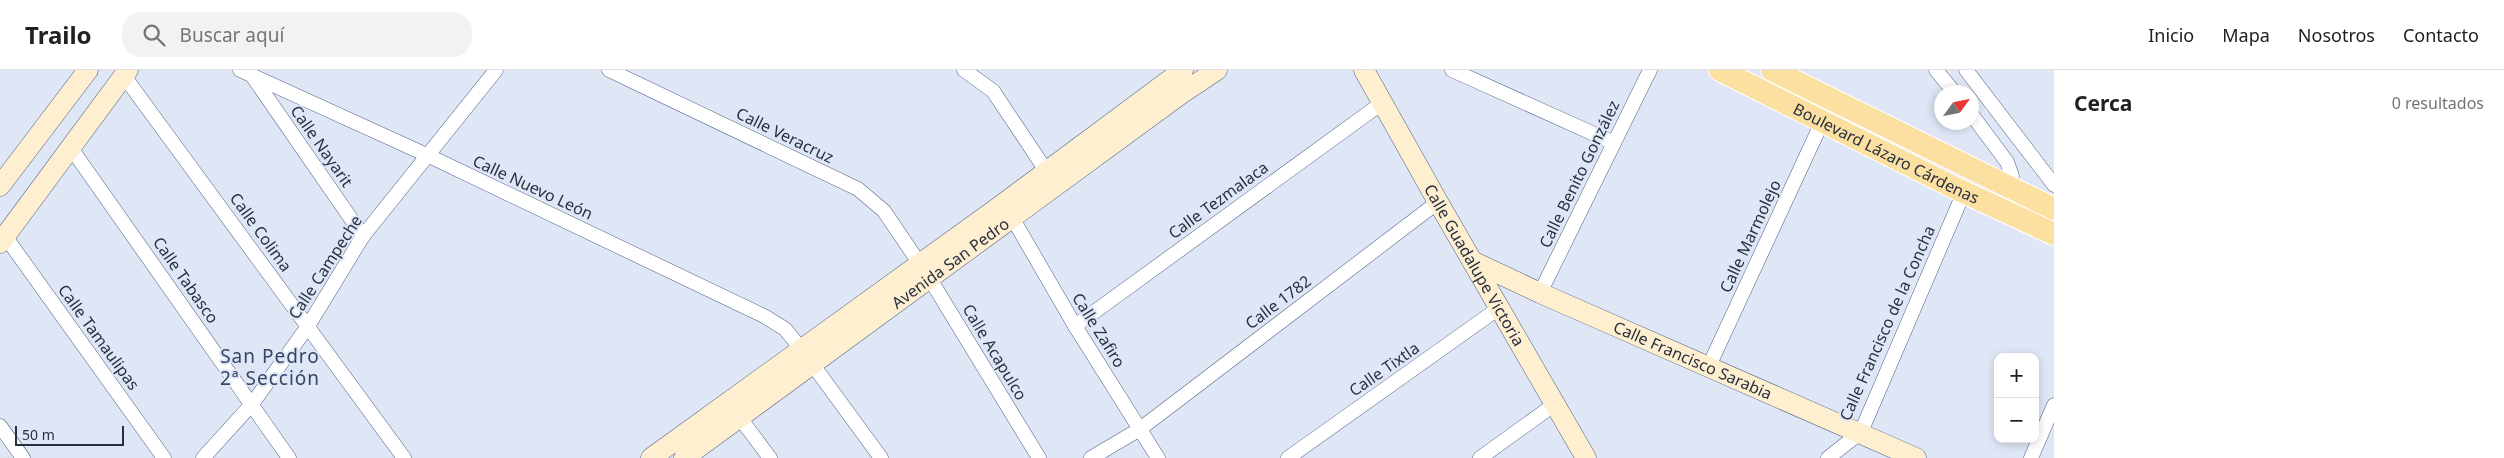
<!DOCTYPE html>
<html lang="es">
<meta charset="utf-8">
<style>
body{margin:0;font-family:"Noto Sans",sans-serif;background:#f2f2f2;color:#202124}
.controls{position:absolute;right:15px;bottom:15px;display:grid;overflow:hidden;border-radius:10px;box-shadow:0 2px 8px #0003}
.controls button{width:45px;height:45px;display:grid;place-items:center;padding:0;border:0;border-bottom:1px solid #e0e0e0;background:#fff;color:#202124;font:25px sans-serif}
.compass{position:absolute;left:1934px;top:15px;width:45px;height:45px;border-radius:50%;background:#fff;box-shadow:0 2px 8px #0003;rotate:57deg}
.scale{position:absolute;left:15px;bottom:12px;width:109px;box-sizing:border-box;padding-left:5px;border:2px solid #293040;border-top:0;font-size:14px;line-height:18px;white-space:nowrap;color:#293040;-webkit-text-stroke:4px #dfe7f7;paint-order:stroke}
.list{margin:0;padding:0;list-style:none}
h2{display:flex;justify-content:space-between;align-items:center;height:65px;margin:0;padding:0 20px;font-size:21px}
h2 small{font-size:16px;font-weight:400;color:#757577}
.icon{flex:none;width:28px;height:28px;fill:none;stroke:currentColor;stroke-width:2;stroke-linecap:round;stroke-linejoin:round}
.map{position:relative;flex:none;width:2054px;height:388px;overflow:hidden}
header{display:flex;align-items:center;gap:30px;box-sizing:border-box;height:70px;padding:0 25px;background:#fff;border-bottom:1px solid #e0e0e0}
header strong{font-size:24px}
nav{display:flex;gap:28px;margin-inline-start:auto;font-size:18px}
.search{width:350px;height:45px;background:#f2f2f2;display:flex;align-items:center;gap:12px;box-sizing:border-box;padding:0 18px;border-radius:20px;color:#757577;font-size:19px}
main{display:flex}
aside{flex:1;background:#fff}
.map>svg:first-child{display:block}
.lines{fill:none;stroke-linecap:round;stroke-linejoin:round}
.street-casing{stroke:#516184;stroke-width:15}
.secondary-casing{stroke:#516184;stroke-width:21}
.primary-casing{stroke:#fff;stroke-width:24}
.street{stroke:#fff;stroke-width:14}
.secondary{stroke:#fdefd0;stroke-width:20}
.primary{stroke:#fbe0a2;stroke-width:22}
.labels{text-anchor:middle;stroke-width:4;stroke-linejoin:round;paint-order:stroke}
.street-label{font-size:16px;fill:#293040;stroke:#dfe7f7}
.quarter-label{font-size:19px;letter-spacing:1px;fill:#354566;stroke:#dfe7f7}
</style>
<header>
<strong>Trailo</strong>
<div class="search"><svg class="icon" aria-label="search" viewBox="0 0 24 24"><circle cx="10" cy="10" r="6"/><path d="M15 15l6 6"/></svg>Buscar aquí</div>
<nav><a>Inicio</a><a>Mapa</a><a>Nosotros</a><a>Contacto</a></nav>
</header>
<main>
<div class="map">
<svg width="2054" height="388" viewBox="0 0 2054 388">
<rect width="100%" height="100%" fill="#dfe7f7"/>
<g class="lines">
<defs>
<g id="street">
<path d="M240,0L429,86L764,246L785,259L802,280L881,388"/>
<path d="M609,0L858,119L884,141L930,209L1039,388"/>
<path d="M964,0L993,21L1047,102"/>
<path d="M1452,0L1614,73"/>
<path d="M1936,0L1954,22"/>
<path d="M1966,0L2054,115"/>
<path d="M124,6L404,388"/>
<path d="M253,7L363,166"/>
<path d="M1972,45L2007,92L2012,106L2008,117"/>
<path d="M71,78L289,388"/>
<path d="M1013,149L1075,256L1158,388"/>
<path d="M5,166L164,388"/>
<path d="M1540,223L1650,0"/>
<path d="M1075,256L1382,33"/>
<path d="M1709,296L1823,50"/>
<path d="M740,348L770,388"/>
<path d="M0,356L23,388"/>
<path d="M203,388L252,334L308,256L363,166L496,0"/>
<path d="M1091,388L1140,359L1438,132"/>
<path d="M1288,388L1499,238"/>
<path d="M1480,388L1555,334"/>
<path d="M1828,388L1861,362L1964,122"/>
<path d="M2031,388L2054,335"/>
</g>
<g id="secondary">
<path id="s1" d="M1364,0L1438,132L1586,388"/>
<path d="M0,116L88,0"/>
<path d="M0,173L128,0"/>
<path id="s2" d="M1472,191L1540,223L1916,388"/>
<path d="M651,388L1000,136L1183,0"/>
<path id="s3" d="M684,388L1181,24L1217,0"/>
</g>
<g id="primary">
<path id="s4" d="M1720,0L1957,119L2054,164"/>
<path d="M1772,0L2054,139"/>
</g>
</defs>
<use href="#street" class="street-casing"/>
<use href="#secondary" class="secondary-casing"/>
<use href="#primary" class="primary-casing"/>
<use href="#street" class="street"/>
<use href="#secondary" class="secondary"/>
<use href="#primary" class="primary"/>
</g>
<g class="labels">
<g class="street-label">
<text transform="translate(785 65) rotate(26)" y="6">Calle Veracruz</text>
<text transform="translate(322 76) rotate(55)" y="6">Calle Nayarit</text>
<text dy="6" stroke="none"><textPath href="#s4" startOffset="186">Boulevard Lázaro Cárdenas</textPath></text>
<text transform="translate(1579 104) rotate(-64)" y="6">Calle Benito González</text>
<text transform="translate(533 117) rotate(25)" y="6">Calle Nuevo León</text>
<text transform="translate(1218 130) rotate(-36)" y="6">Calle Tezmalaca</text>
<text transform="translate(261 162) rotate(54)" y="6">Calle Colima</text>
<text transform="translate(1750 166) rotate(-65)" y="6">Calle Marmolejo</text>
<text dy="6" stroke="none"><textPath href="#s3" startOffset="330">Avenida San Pedro</textPath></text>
<text dy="6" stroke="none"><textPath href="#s1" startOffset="224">Calle Guadalupe Victoria</textPath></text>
<text transform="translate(325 197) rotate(-57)" y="6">Calle Campeche</text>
<text transform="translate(186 210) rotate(55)" y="6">Calle Tabasco</text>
<text transform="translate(1278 232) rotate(-37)" y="6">Calle 1782</text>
<text transform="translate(1887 253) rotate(-66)" y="6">Calle Francisco de la Concha</text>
<text transform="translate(1099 260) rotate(58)" y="6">Calle Zafiro</text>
<text transform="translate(99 267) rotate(54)" y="6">Calle Tamaulipas</text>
<text transform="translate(995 282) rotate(59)" y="6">Calle Acapulco</text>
<text dy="6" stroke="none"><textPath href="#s2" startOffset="242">Calle Francisco Sarabia</textPath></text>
<text transform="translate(1384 299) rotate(-35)" y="6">Calle Tixtla</text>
</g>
<g class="quarter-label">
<text x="270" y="293">San Pedro<tspan x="270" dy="22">2ª Sección</tspan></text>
</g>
</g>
</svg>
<div class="controls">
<button>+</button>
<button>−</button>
</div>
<svg class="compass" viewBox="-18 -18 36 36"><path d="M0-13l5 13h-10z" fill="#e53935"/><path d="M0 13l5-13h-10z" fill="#757577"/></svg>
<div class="scale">50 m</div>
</div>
<aside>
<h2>Cerca<small>0 resultados</small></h2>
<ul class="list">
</ul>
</aside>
</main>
